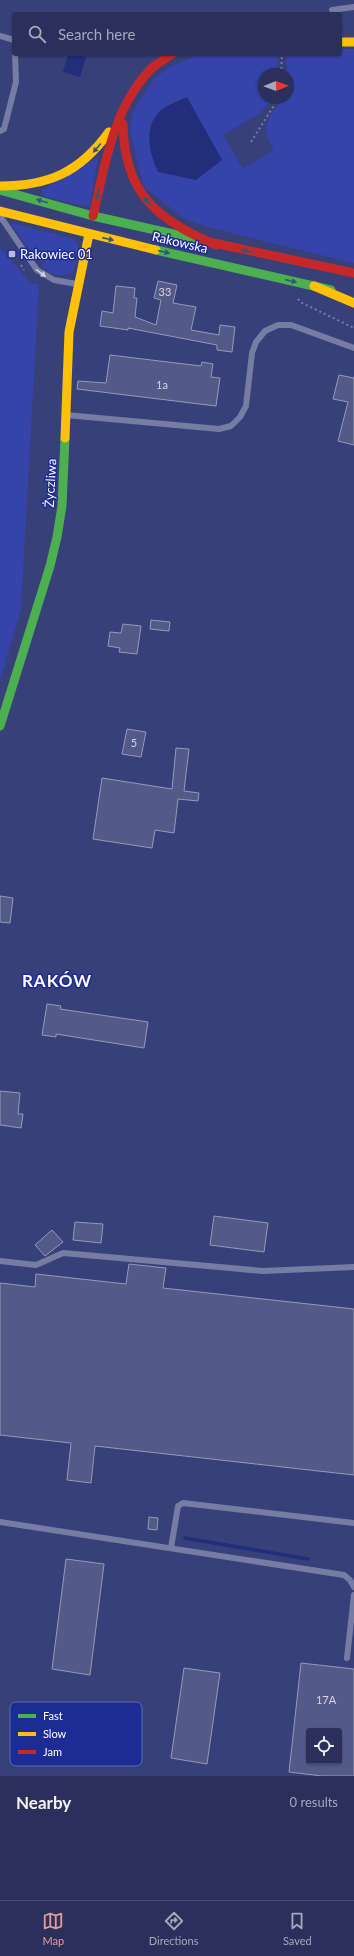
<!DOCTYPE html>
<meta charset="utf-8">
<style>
body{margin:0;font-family:Lato,sans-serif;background:#363c64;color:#f1f3f6}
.controls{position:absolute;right:12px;bottom:12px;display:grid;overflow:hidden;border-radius:4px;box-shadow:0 1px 3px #0004}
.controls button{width:36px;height:36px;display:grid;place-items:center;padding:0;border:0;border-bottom:1px solid #464b71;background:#2a305b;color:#f1f3f6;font:20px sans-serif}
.compass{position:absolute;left:258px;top:68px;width:36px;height:36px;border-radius:50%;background:#2a305b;box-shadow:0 1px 3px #0004;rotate:89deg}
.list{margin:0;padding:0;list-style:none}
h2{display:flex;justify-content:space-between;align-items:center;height:52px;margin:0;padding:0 16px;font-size:17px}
h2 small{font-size:13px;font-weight:400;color:#a5a9bb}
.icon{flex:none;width:22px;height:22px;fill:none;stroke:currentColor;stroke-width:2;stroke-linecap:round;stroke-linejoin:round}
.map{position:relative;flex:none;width:354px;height:1776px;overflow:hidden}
.search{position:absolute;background:#2a305b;box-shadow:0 1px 3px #0004;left:12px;right:12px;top:12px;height:44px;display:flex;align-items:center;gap:10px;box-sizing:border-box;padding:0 14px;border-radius:4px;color:#a5a9bb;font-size:15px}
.sheet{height:124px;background:#2a305b}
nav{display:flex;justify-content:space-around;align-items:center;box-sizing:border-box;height:56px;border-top:1px solid #464b71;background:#2a305b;font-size:11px;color:#a5a9bb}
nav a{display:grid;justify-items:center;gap:2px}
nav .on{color:#e69b98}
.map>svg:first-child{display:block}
.green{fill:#3543ab}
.water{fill:#222d7c}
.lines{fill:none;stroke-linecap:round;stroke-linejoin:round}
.stream{stroke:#222d7c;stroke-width:3.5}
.building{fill:#545a88;stroke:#959ab9;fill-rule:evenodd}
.path{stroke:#767ca4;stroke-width:2;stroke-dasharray:2 3;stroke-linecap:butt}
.lane{stroke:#767ca4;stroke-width:6}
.fast{stroke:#4caf50;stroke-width:9}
.slow{stroke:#ffc107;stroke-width:9}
.jam{stroke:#c62828;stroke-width:9}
.oneway{fill:#2d597c}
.oneway2{fill:#cfd1df}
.poi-dot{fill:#b9bcd0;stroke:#1d2b94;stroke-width:1.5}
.labels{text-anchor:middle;stroke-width:3;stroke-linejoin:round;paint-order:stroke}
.number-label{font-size:11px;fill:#d4d6e1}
.street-label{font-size:13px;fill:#fff;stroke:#1d2b94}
.poi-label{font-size:13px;fill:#fff;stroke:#1d2b94;text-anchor:start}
.district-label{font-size:17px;font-weight:bold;letter-spacing:1px;fill:#fff;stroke:#1d2b94}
.key{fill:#1d2b94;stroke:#616bb4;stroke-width:1}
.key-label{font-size:11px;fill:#fff}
</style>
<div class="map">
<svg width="354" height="1776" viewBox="0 0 354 1776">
<rect width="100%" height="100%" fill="#384079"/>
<g class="green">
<path d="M340,49H354V263L207,227L182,217L143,186L130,130L132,115L139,101L156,77L171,66L201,54H277L278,74H264V98H272L271,101L259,114L223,135L243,169L274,150C258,123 269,122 282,98H288L286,54H340Z"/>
<path d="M98,157L90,207L45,197L41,190Z"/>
<path d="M12,223L74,239L79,246L76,254L36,259L12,226Z"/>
<path d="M0,248L31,284H39L21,609L0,681Z"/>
<path d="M66,259L78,262L72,273C60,277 48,275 41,265L48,260Z"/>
</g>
<g class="water">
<path d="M68,54L86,57L80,77L63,72Z"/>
<path d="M187,97L222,160L196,180L158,172C150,154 143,129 159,112C166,105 179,101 187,97Z"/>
</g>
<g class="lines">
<path class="stream" d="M185,1538L308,1559"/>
</g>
<g class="building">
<path d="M158,281L177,285L173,303L196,307L191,330L219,335L220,325L235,327L232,352L217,350V345L128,328V330L100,326L102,311L113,313L116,286L135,288L134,298H137L135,317L156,325L161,300L154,298Z"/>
<path d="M110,355L201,366L202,362L213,364L211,377L220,378L216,406L77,389L78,381L106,383Z"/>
<path d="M339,375L354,378V445L338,441L348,402L333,399Z"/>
<path d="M151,620L170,622L169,631L150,629Z"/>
<path d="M123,624L141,626L137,654L119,652L120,648L108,646L110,632L121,633Z"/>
<path d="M127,729L146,732L141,757L122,754Z"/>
<path d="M176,748L189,749L184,791L199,793L198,801L178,799L174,833L155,830L152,848L93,839L102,778L172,789Z"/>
<path d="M0,896L13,898L10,923L0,922Z"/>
<path d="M47,1004L61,1006L60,1009L148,1022L144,1048L56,1034V1037L42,1035Z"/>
<path d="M0,1091L20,1093L18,1114H23L21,1128L0,1125Z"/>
<path d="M214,1216L268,1223L264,1252L210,1245Z"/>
<path d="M75,1222L103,1224L101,1243L73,1240Z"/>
<path d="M52,1230L63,1242L45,1256L35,1245Z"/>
<path d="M129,1264L166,1268L163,1288L354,1309V1475L95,1446L91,1483L67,1480L71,1443L0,1435V1283L35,1287L36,1274L126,1284Z"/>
<path d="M149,1517L158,1518L157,1530L148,1529Z"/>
<path d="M66,1559L104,1564L90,1675L52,1669Z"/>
<path d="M301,1663L354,1669V1776H322L289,1772ZM309,1731H339V1761H309Z"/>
<path d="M184,1668L220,1673L207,1764L171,1758Z"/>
</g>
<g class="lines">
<g class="path">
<path d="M281,74L282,54"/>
<path d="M251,142L275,104L277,98"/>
<path d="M40,260L70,257"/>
<path d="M21,265L24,270"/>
<path d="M298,299L300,302L354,328"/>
</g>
<g class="lane">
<path d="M332,10L354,7"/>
<path d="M0,36L14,40"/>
<path d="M0,131L4,129L16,82L15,54"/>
<path d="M0,216L37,270L54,280L77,284"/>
<path d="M66,415L219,429L231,426L240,417L246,406L252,353L256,342L265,331L278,325H291L354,348"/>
<path d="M0,1261L36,1265L63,1253L263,1271L354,1267"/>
<path d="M0,1522L344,1575L350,1580L354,1587"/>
<path d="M171,1548L178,1506L183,1503L354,1523"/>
<path d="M347,1658L354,1595"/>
</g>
<g class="fast">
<path d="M0,190L93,216L200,240"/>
<path d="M156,250L331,290"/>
<path d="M0,726L50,566L57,537L62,506L65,438"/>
</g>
<g class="slow">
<path d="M340,42H354"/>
<path d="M0,186C49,186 80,172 109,132"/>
<path d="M0,211L156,250"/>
<path d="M314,286L354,303"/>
<path d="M65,438L69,332L89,234"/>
</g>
<g class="jam">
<path d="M123,124C124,193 156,219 216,245"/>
<path d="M93,216C105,165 113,107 152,68C158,63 166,58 172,54"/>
<path d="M200,240L354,273"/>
</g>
</g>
<defs><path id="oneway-solid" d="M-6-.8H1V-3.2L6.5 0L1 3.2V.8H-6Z"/></defs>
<g class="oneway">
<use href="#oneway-solid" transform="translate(97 148) rotate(130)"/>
<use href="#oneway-solid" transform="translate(98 194) rotate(103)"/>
<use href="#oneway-solid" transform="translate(42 201) rotate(-163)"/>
<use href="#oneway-solid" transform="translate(148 202) rotate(-134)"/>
<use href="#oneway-solid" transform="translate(108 239) rotate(13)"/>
<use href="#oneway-solid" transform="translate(247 251) rotate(-169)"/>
<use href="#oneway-solid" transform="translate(164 252) rotate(13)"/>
<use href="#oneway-solid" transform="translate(291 281) rotate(13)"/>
</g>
<use class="oneway2" href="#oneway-solid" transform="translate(41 273) rotate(37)"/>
<rect class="poi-dot" x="8" y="250" width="8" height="8" rx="2"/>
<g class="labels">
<g class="number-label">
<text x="165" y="296">33</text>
<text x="162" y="389">1a</text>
<text x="134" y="747">5</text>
<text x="326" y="1704">17A</text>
</g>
<g class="street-label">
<text transform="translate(180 242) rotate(13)" y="5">Rakowska</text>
<text transform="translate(50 483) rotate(-87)" y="5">Życzliwa</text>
</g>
<g class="poi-label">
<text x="20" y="259">Rakowiec 01</text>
</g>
<g class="district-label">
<text x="57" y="987">RAKÓW</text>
</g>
</g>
<rect x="10" y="1702" width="132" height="64" rx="6" class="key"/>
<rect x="18" y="1714" width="18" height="4" fill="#4caf50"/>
<rect x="18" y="1732" width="18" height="4" fill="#ffc107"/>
<rect x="18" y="1750" width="18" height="4" fill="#c62828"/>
<g class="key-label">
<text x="43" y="1720">Fast</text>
<text x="43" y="1738">Slow</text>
<text x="43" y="1756">Jam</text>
</g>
</svg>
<div class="controls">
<button><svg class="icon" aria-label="locate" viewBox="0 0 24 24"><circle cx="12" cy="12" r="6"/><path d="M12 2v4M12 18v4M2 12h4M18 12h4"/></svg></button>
</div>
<svg class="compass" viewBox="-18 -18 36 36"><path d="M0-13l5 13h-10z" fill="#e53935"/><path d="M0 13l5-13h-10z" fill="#a5a9bb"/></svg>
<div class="search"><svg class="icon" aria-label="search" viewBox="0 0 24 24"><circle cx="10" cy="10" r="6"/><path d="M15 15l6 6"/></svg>Search here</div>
</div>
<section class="sheet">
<h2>Nearby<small>0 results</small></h2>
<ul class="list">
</ul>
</section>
<nav>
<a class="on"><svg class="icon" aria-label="map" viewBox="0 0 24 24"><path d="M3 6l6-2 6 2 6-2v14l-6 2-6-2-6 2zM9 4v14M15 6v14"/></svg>Map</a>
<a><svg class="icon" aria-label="directions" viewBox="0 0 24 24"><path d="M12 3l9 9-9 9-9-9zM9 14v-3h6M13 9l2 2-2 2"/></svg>Directions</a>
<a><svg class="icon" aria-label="saved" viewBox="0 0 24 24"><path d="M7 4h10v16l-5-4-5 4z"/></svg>Saved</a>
</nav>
